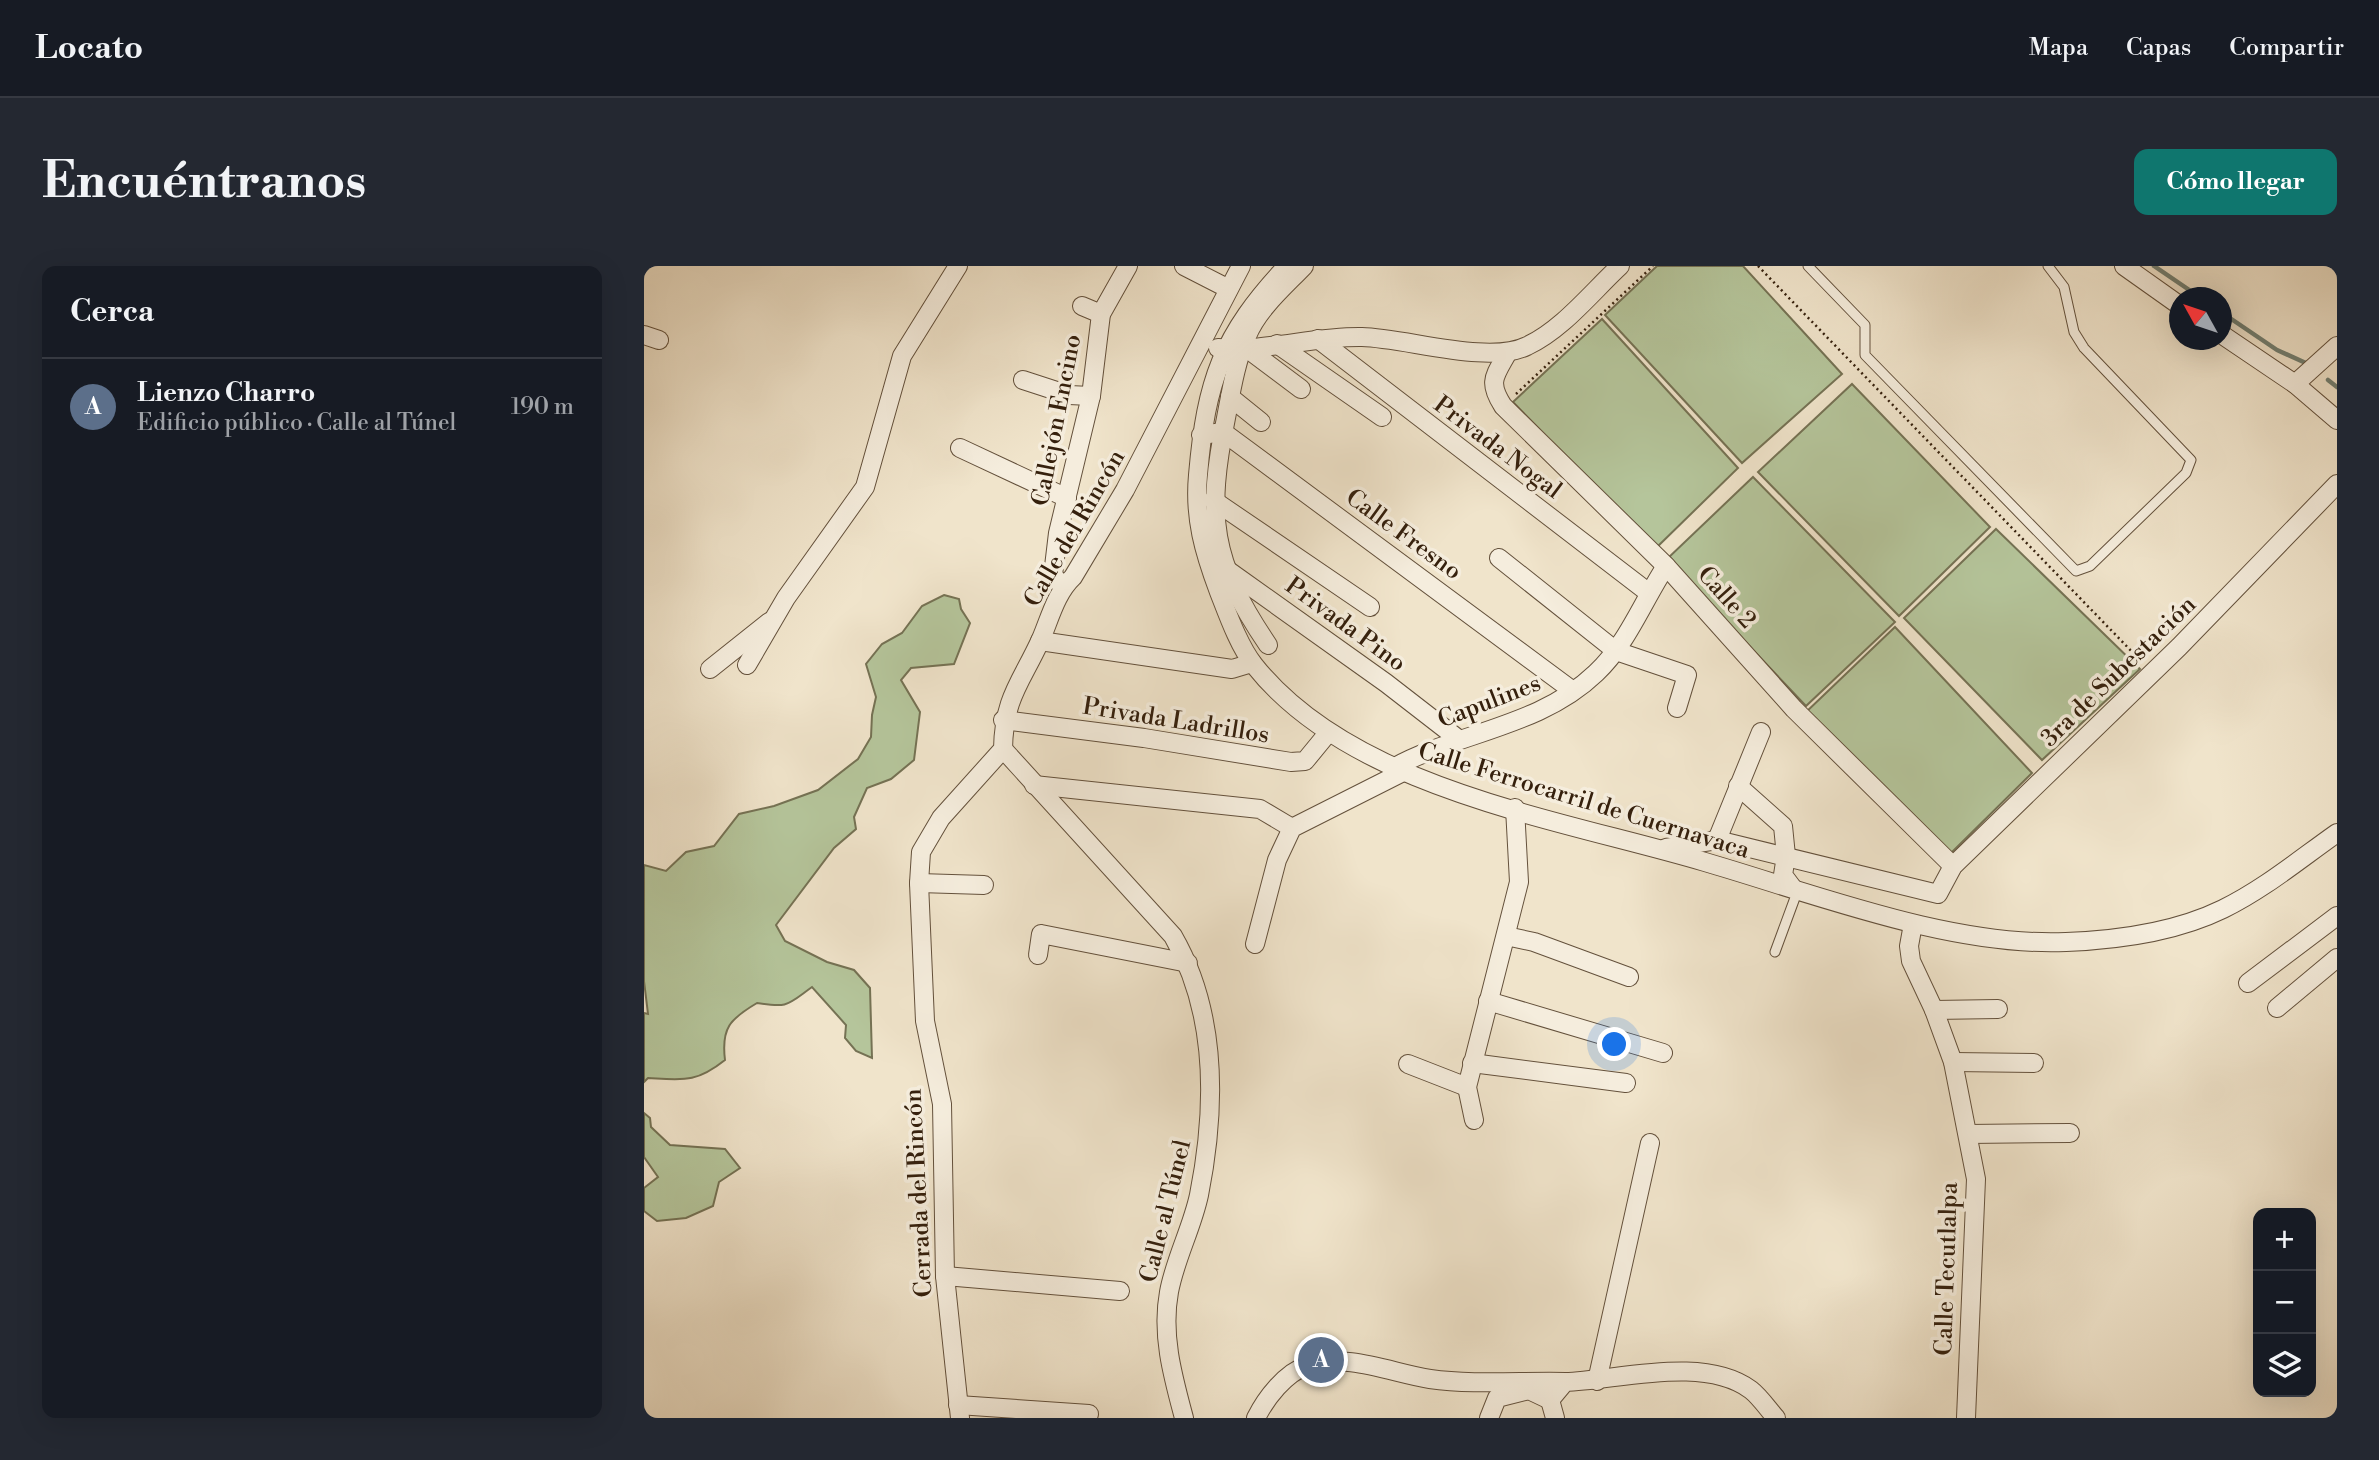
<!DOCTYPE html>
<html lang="es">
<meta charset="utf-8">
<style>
body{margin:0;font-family:"Libre Bodoni",serif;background:#242831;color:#f1f3f6}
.controls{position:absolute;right:21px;bottom:21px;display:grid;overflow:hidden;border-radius:14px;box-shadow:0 7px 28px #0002}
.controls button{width:63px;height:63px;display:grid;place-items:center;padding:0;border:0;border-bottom:2px solid #363941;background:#171b24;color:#f1f3f6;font:35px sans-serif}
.compass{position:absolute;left:1525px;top:21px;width:63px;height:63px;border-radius:50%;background:#171b24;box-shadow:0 7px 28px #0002;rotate:310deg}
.you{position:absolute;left:971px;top:779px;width:24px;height:24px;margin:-18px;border:5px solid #fff;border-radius:50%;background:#1a73e8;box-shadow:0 0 0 10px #1a73e833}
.badge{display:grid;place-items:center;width:46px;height:46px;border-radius:50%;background:#0f766e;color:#fff;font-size:23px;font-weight:700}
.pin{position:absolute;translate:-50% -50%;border:4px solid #fff;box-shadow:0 2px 7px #0006}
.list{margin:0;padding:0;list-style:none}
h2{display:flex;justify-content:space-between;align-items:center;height:91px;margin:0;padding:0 28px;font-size:30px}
h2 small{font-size:23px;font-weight:400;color:#9ea1a6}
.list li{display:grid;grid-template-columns:46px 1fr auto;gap:21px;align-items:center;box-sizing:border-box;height:98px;padding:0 28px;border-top:2px solid #363941}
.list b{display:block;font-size:26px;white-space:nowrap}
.list p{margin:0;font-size:23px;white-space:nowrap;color:#9ea1a6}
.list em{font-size:23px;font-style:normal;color:#9ea1a6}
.icon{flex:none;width:38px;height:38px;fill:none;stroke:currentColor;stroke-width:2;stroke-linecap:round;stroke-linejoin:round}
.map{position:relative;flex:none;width:1693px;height:1152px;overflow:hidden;border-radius:14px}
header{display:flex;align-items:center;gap:42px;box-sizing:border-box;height:98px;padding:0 35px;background:#171b24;border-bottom:2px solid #363941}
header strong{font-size:33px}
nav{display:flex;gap:38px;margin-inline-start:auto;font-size:24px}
.intro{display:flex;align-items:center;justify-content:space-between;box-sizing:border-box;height:168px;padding:0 42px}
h1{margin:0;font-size:49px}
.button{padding:18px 32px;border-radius:14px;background:#0f766e;color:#fff;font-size:24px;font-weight:700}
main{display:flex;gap:42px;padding:0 42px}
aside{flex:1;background:#171b24;border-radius:14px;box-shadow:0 7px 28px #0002}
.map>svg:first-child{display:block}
.green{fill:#b5c59b;stroke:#757254;stroke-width:2}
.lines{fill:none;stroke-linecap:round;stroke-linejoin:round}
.stream{stroke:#727f72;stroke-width:4.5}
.service-casing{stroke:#64513c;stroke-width:11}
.minor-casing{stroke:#64513c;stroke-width:20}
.path{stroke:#35200d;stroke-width:2.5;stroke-dasharray:2 3.5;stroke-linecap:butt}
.service{stroke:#f5eddd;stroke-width:9}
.minor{stroke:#f5eddd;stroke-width:18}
.labels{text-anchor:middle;stroke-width:7;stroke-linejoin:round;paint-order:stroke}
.street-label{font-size:24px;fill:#35200d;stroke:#f5eddd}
</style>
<header>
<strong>Locato</strong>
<nav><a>Mapa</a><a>Capas</a><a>Compartir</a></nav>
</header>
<div class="intro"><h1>Encuéntranos</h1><a class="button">Cómo llegar</a></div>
<main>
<aside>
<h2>Cerca<small></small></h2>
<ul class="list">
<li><span class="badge" style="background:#5c6f8a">A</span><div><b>Lienzo Charro</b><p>Edificio público · Calle al Túnel</p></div><em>190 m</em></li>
</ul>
</aside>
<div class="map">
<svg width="1693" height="1152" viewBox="0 0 1693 1152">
<rect width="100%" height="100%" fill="#f0e4cb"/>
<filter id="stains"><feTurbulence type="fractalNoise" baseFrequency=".00286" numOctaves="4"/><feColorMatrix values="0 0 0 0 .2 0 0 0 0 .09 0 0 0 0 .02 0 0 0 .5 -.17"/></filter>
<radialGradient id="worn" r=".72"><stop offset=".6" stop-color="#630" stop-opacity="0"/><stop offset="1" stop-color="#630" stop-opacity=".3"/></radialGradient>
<g class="green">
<path d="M1013,0H1099L1198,108L1098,197L961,49Z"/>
<path d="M958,53L1094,202L1011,283L869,136Z"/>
<path d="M1208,118L1346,261L1255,350L1114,206Z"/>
<path d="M1109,211L1251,356L1162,440L1023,293Z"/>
<path d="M1352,263L1496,403L1398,494L1260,352Z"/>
<path d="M300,329L315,333L317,343L326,357L310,398L267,402L257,414L276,446L270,494L247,513L223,522L210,551L212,563L190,582L132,659L141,675L183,696L210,704L226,722L228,792L212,785L201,772L202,759L168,721C143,739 145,742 113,737C86,753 77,762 81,794C52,817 40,814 4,812L0,816V747L4,748L0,715V599L22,605L42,586L70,580L95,548L130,540L174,524L214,493L227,471L228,449L232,431L222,398L238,378L258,367L278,340Z"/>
<path d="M1251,361L1388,507L1303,591L1160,448Z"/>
<path d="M0,847L6,852L7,861L26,879L81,883L96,902L75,916L69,940L42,952L13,955L0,945V922L14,911L0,891Z"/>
</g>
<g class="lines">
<g class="stream">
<path d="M1510,0L1557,32"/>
<path d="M1577,46L1633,84L1664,98"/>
<path d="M1684,114L1693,121"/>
</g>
<defs>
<g id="service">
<path d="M1164,0L1221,59V89L1432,305L1446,300L1542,207L1547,194L1440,82L1430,66L1420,21L1404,0"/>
<path d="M1131,686L1152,629L1149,623"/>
</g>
<g id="minor">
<path d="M540,0L583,22"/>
<path d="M643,0C578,69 562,115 554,209C550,252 560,286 575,326C584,349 595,380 610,399C708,523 916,553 1061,596C1171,628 1307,681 1422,676C1474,674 1532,666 1579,643C1620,623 1656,593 1693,567"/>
<path d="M1480,0L1535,39"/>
<path d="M438,40L457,48"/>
<path d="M1577,68L1651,118L1693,154"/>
<path d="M0,69L15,74"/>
<path d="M674,73L1005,327"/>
<path d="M633,78L738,151"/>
<path d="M601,81L657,123"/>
<path d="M574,82C621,86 670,70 718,71C762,72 845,99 883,80C918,64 948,26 976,0"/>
<path d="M864,86C851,110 843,115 859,140L1022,300L1150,443L1309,600"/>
<path d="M379,114L425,129L447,130"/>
<path d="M1651,118L1693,80"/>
<path d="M586,131L617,156"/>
<path d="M557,169L579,166L929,425"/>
<path d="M316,182L423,232"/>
<path d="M569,234L726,341"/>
<path d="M855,292L972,385L1043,409L1033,442"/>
<path d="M582,303L742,417L813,472"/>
<path d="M419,321L409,309L414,267L447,130L457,48L484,0"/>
<path d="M396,375L588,403L608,397"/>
<path d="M624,379C567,295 562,250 582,152C587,126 592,95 603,70C614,43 640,21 660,0"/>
<path d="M103,399L142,332L221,221L258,90L314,0"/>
<path d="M66,403L125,356"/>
<path d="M359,454L500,472L647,496L661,495L684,467"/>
<path d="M359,483L529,670C574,748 572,843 555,929C548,962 531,993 525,1026C517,1069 529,1111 540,1152"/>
<path d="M749,502C814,466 896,461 952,407C983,378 999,335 1022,300"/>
<path d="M390,519L616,543L648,562"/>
<path d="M1094,520L1139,560L1142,590L1139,609L1148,621"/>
<path d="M1073,574L1117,466"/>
<path d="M1022,582L1073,574L1294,628L1309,600L1535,381L1693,218"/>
<path d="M275,617L340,619"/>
<path d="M1269,658L1265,680L1267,695L1290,744L1309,796L1332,913L1322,1152"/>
<path d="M862,670L890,676L985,711"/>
<path d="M611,678L633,594L648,562L759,506"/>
<path d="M394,689L397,668L544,697"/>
<path d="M1604,717L1693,650"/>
<path d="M844,735L1019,787"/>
<path d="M1633,742L1693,692"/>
<path d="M1290,744L1354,743"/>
<path d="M1309,796L1390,797"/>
<path d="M828,797L982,817"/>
<path d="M764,798L823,821"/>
<path d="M830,854L823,821L875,616L871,542"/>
<path d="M1324,868L1426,867"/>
<path d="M301,1010L476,1025"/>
<path d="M953,1115L1006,877"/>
<path d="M906,1134L921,1116C975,1114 1060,1089 1107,1124C1116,1131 1124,1143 1132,1152"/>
<path d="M906,1134L911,1152"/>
<path d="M314,1139L445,1148"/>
<path d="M316,1152L301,1010L298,838L281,755L275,617L277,586L297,552L359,483C360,431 377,417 397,373C406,352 412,327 429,311L481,224L597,0"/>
<path d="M612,1152C622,1132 641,1107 664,1099C703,1087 748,1107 786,1113C828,1119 878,1115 921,1116"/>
<path d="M845,1152L853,1132L885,1124L906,1134"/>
</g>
</defs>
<use href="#service" class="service-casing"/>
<use href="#minor" class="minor-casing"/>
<g class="path">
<path d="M1114,0L1497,395"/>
<path d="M872,128L1009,0"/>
</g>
<use href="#service" class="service"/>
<use href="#minor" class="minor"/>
</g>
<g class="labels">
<g class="street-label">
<text transform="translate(412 154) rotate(-79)" y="8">Callejón Encino</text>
<text transform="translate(854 181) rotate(37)" y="8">Privada Nogal</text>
<text transform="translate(430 262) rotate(-60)" y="8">Calle del Rincón</text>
<text transform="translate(760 268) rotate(36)" y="8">Calle Fresno</text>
<text transform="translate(1083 331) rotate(48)" y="8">Calle 2</text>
<text transform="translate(702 358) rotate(36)" y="8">Privada Pino</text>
<text transform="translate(1474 405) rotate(-44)" y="8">3ra de Subestación</text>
<text transform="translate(845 435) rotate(-21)" y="8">Capulines</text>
<text transform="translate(532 454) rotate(9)" y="8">Privada Ladrillos</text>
<text transform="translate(940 534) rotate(17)" y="8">Calle Ferrocarril de Cuernavaca</text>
<text transform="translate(274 927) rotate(-93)" y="8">Cerrada del Rincón</text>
<text transform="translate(521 945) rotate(-76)" y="8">Calle al Túnel</text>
<text transform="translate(1302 1003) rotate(-88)" y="8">Calle Tecutlalpa</text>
</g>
</g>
<rect width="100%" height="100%" filter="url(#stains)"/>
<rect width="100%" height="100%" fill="url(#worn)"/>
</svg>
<div class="controls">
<button>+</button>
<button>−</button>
<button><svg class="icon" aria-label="layers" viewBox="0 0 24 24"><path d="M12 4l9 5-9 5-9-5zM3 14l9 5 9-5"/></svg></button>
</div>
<svg class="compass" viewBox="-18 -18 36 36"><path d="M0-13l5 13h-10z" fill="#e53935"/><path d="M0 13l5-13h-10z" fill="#9ea1a6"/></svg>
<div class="you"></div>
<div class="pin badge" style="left:677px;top:1094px;background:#5c6f8a">A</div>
</div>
</main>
